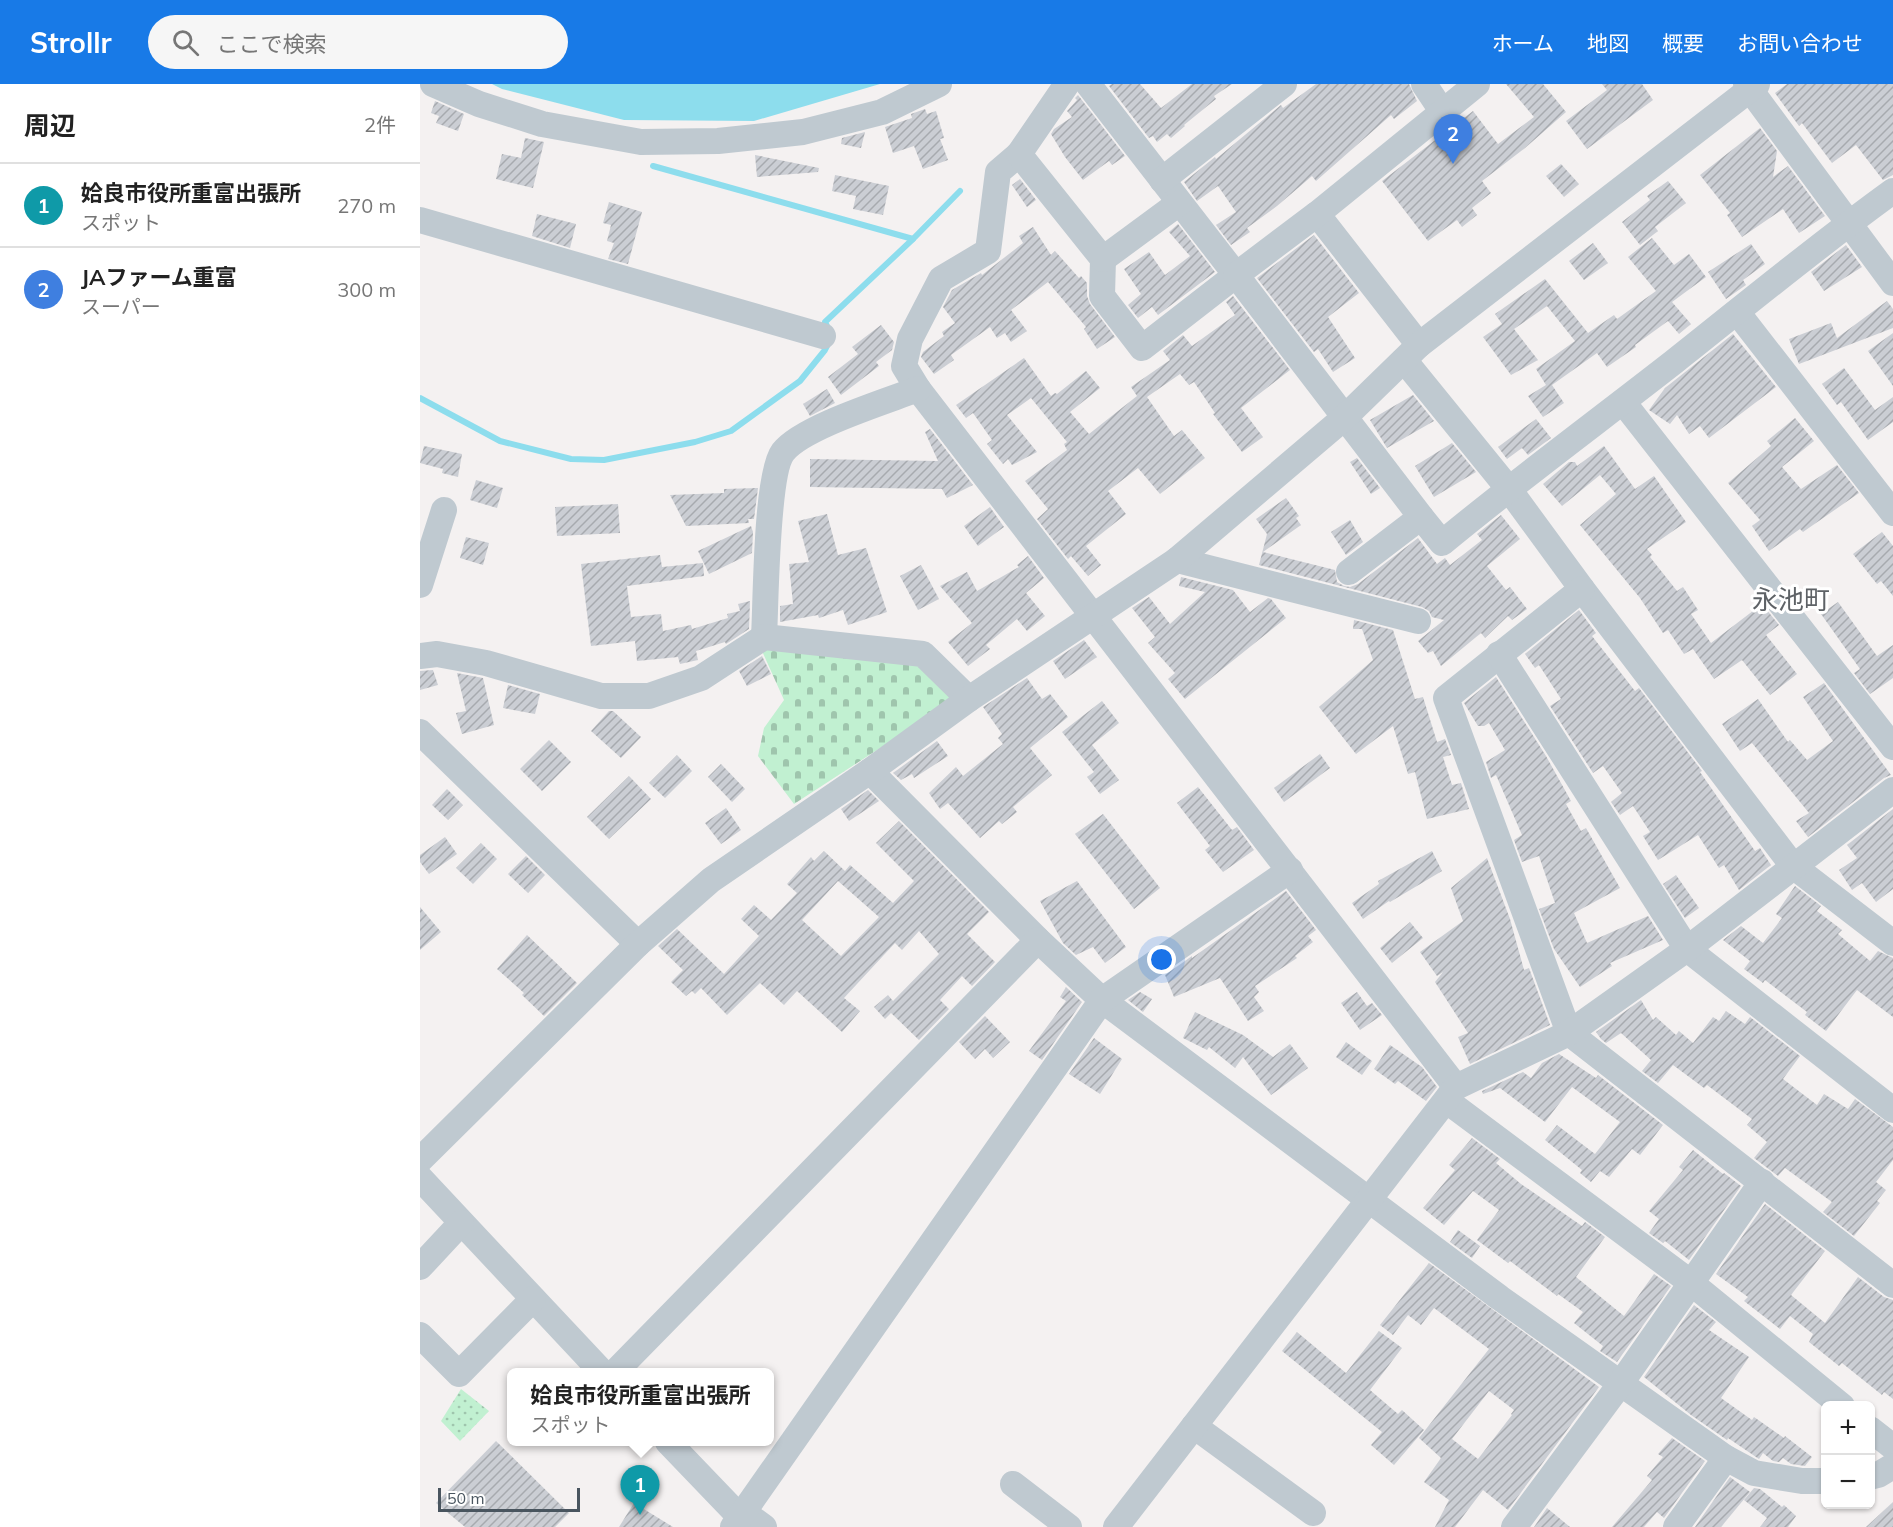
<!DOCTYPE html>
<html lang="ja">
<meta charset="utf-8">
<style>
body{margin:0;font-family:Mulish,"Noto Sans JP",sans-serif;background:#f6f6f6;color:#222}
.controls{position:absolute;right:18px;bottom:18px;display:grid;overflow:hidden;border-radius:9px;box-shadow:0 2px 4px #0004}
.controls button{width:54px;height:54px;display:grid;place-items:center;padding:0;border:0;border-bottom:2px solid #e0e0e0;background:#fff;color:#222;font:30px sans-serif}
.scale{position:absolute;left:18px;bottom:15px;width:142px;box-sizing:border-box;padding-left:6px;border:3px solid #49555f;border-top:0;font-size:16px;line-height:21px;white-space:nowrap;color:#49555f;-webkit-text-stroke:4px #fff;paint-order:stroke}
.you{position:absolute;left:742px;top:876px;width:21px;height:21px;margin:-15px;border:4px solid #fff;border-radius:50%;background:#1a73e8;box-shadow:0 0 0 9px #1a73e833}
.badge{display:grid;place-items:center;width:39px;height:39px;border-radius:50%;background:#187ae7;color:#fff;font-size:20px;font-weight:700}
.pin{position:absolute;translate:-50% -50px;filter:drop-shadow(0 2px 3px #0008)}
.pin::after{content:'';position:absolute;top:32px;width:21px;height:18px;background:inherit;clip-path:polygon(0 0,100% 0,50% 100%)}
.popup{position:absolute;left:87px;top:1284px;width:267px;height:78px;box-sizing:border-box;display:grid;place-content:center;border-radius:9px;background:#fff;filter:drop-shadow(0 2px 4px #0005);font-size:20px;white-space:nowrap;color:#767676}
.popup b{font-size:22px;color:#222}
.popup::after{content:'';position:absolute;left:50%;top:100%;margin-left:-12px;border:12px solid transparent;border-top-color:#fff}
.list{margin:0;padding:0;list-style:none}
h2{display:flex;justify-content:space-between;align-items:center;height:78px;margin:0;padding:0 24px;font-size:26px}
h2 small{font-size:20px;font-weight:400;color:#767676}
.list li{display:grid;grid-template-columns:39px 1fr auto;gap:18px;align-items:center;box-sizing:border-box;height:84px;padding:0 24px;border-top:2px solid #e0e0e0}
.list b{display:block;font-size:22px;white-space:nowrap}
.list p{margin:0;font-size:20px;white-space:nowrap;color:#767676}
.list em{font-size:20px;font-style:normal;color:#767676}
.icon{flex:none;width:33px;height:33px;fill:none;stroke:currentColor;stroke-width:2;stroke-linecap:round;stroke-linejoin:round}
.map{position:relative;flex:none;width:1473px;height:1443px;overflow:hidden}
header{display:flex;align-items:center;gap:36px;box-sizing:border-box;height:84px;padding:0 30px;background:#187ae7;color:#fff}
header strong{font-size:28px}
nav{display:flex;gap:33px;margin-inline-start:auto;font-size:21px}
.search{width:420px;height:54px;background:#f6f6f6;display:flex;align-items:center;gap:15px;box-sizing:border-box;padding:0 21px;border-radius:33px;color:#767676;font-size:22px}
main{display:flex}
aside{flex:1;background:#fff}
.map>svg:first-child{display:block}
.cemetery{fill:url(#cemetery-stones)}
.park{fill:url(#park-dots)}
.water{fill:#8ddded}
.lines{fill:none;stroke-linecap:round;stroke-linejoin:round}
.stream{stroke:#8ddded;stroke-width:6}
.building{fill:url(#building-hatch);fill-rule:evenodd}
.minor{stroke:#bfc9d0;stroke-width:26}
.labels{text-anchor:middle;stroke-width:6;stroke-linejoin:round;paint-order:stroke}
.quarter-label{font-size:26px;fill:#5e6266;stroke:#fff}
</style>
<header>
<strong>Strollr</strong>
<div class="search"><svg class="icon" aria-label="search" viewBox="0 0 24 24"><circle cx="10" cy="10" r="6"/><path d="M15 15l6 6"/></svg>ここで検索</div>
<nav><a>ホーム</a><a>地図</a><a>概要</a><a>お問い合わせ</a></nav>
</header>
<main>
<aside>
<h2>周辺<small>2件</small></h2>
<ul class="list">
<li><span class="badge" style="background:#0f9aa8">1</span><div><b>姶良市役所重富出張所</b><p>スポット</p></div><em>270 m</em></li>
<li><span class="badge" style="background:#3f7fe0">2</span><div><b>JAファーム重富</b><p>スーパー</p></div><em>300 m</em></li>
</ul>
</aside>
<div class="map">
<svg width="1473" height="1443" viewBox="0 0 1473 1443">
<defs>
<pattern id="cemetery-stones" width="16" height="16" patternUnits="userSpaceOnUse" patternTransform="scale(1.5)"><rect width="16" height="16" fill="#c1f0d1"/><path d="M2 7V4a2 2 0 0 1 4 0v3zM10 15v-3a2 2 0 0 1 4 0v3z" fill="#9fc5ad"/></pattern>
<pattern id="park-dots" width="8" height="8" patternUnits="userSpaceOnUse" patternTransform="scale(1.5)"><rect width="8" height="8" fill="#c1f0d1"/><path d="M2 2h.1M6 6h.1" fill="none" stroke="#9fc5ad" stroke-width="1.8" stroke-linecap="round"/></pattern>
<pattern id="building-hatch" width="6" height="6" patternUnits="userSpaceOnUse" patternTransform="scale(1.5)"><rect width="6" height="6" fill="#cbced4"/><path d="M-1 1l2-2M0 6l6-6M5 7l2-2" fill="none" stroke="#a7aaaf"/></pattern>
</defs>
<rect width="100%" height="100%" fill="#f4f1f1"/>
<path class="cemetery" d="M355,564L500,579L537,614L374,720L338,672L344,644L364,616L342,567Z"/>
<path class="park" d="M41,1305L69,1327L40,1357L21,1337Z"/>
<path class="water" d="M72,0H460L334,37L204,36L82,5Z"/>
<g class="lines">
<g class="stream">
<path d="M233,82L493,155L405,238L409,246"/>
<path d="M493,155L540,107"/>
<path d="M0,314L80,357L151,375L184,376L275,358L311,347L380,297L405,266L409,258"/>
</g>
</g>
<g class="building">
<path d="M692,0H720L741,24L772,0H812L794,12L796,15L764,41L765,42L751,54L747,50L737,58L733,52L729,54L689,2Z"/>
<path d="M896,0H989L997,17L974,35L971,31L896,97L892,92L857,122L827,144L830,148L811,161L796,141L816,128L798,102L777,117L764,98L795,73L796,75L861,21L863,24Z"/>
<path d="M1086,0H1123L1146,28L1105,64L1062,97L1071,109L1052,124L1057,131L1042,143L1037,136L1008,157L962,97L1053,27L1078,60L1114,33Z"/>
<path d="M1182,0H1222L1233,16L1167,65L1146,37L1187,6Z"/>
<path d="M1367,0H1473V91L1463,96L1436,61L1412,79L1382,39L1379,42L1355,9Z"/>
<path d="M658,11L705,72L692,81L689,77L663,96L645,73L631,50L634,45L652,33L647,27L657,16L655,14Z"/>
<path d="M15,17L44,30L38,47L16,39L19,32L11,29Z"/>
<path d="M505,25L507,30L516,27L524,54L520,55L528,76L503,85L494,62L473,69L465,43L492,34L491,30Z"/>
<path d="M1340,44L1357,67L1353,93L1368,82L1405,132L1379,149L1363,125L1322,153L1307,131L1310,129L1280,91Z"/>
<path d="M445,48L441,64L421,60L422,54Z"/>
<path d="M105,54L124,58L113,104L76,95L82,70L101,74Z"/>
<path d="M335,71L399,84L398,88L337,93Z"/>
<path d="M1141,80L1159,100L1144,113L1126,92Z"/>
<path d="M415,91L469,102L463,131L433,125L436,112L412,107Z"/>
<path d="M600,95L616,116L607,123L592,101Z"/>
<path d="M1248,97L1266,119L1235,143L1238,147L1220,161L1202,138L1230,116L1227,112Z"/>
<path d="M189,118L222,128L208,180L188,175L194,159L187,157L191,141L183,139Z"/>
<path d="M117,130L156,140L150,164L112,152Z"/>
<path d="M758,140L795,188L738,231L732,223L718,234L708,221L721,210L704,185L729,168L745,191L770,172L749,148Z"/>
<path d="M613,143L631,171L635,167L659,194L661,192L667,199V212L670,220L695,253L677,265L664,245L666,243L628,198L591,226L607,247L591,258L585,249L577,254L570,243L531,271L534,276L514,290L501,273L503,268L524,252L522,248L535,239L523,223L532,206L561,189L562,191L603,159L599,152Z"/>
<path d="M894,151L939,209L908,233L935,274L913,288L898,265L894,268L837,194Z"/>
<path d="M1232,154L1254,181L1269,170L1286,193L1252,218L1271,240L1259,250L1248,237L1215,261L1216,263L1187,283L1177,269L1132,301L1144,319L1123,333L1108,312L1126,301L1116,285L1155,257L1127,222L1094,245L1118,276L1091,291L1063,253L1082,240L1075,230L1125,195L1168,249L1194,231L1197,235L1236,207L1208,173Z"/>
<path d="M1173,159L1188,179L1164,196L1149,177Z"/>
<path d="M1331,160L1345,180L1323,196L1326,201L1306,215L1288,188Z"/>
<path d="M1426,161L1442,183L1404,207L1391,188Z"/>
<path d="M813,212L870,286L821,324L843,353L822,368L793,330L795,329L774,298L769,301L760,290L727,313L754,352L762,346L785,374L740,410L718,384L688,407L706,430L666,462L681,481L668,492L651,472L648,475L617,435L628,425L605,397L647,366L644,360L647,358L611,314L587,331L617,368L592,381L588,375L583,380L567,360L572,356L553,329L546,334L536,321L604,274L631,312L635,309L637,310L666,287L680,304L650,328L669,350L717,312L711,303L750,276L743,267L763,251L772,262L815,231L806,218Z"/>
<path d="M1467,217L1473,225V244L1379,280L1369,255L1411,239L1417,254Z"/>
<path d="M461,241L474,258L472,266L456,278L459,282L421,311L408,293L438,270L432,263Z"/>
<path d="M1473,249V302L1448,267Z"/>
<path d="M1313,250L1356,303L1289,354L1280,342L1269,350L1257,331L1250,340L1229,326L1245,304Z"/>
<path d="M1424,284L1455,326L1473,313V338L1448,356L1421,318L1417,321L1402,300Z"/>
<path d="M407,305L415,319L390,332L383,320Z"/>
<path d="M993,311L1014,337L967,364L950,336Z"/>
<path d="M1375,334L1394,357L1362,383L1381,405L1417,381L1439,409L1383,448L1380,445L1349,467L1332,442L1340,436L1308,399L1351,362L1347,357Z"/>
<path d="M1116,335L1131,354L1108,371L1102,364L1087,375L1078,363Z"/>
<path d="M510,345L553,401L527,414L522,405L390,403V375L518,377L505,348Z"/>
<path d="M1032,359L1056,388L1014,413L995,382Z"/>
<path d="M4,362L42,370L38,393L22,389L23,385L0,379Z"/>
<path d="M1184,362L1215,405L1234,392L1266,438L1227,465L1232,471L1230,473L1257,507L1263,503L1278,526L1271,530L1291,559L1342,520L1359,541L1346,551L1377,590L1350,611L1322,576L1294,595L1273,565L1264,570L1248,546L1243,549L1220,514L1160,441L1196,410L1180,391L1142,422L1123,400L1149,378H1155L1157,382Z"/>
<path d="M937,374L960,404L951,410L930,378Z"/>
<path d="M56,396L83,404L77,424L50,416Z"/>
<path d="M338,404L334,435H328L329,439L266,442L250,411L304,409V405Z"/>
<path d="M866,414L879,432L876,434L881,441L843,468L915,486L917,498L924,502L930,503L938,500L998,454L1017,480L1025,474L1030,481L1062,456L1057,450L1081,431L1100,455L1067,482L1086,506L1090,503L1107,525L1092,536L1088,532L1065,554L1061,549L1021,582L1013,567L1008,569L998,557L1024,536L1012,533L1009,527L1002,523L839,481L847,450L836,435Z"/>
<path d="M198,420L200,449L137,452L135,423Z"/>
<path d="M570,423L584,443L558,462L544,442Z"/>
<path d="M407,430L418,471L446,464L467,528L428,541L423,526L399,534L398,531L360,538V522L373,520L369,480L389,478L378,437Z"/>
<path d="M930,436L943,458L926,471L911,448Z"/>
<path d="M331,442L333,448L332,469L289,490L278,467Z"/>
<path d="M1462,448L1473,462V512L1461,497L1457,500L1433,470Z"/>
<path d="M46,453L69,459L63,481L40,474Z"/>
<path d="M240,471L242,483L283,479L284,492L207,502L211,533L241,530L243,547L271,541L272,545L308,534L307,530L320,527L318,520L330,517L329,545L306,560L305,558L276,567L278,576L260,580L258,573L217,577L215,557L171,562L161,480Z"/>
<path d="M608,472L624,494L606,509L625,532L607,547L597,535L566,561L570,565L548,582L528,558L552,539L520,502L547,488L557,507L599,483L597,481Z"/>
<path d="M501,481L519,515L498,526L480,492Z"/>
<path d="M761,493L813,506L830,528L848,514L851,515L866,534L765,615L748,595L755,589L728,559L735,553L712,524L729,513L750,540L785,508L759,502Z"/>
<path d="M1418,518L1457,572L1473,561V594L1450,610L1434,589L1440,585L1401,530Z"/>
<path d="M1159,526L1176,549L1172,552L1215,607L1219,604L1282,687L1280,688L1335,767L1340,764L1351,781L1319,806L1304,781L1299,784L1278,751L1238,776L1223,752L1230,748L1213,722L1200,731L1191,718L1202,709L1183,682L1173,689L1130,622L1141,615L1119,581L1115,584L1105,570Z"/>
<path d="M934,536L973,546L995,615L1003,613L1017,658L1025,655L1031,671L1023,673L1032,701L1041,699L1049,725L1007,735L995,688L988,690L973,642L936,670L899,623L953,576L942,545H933Z"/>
<path d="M664,556L677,573L645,595L633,577Z"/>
<path d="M342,572L351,590L327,602L319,587Z"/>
<path d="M13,586L18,601L0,606V587Z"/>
<path d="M37,589L63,594L74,641L42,650L36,629L46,627Z"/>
<path d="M1076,593L1126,672L1151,717L1146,720L1161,747L1166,744L1200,804L1154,829L1167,859L1228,832L1243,856L1190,879L1192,882L1160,903L1134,865L1119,825L1135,819L1119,772L1102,778L1094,756L1102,751L1076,691L1071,694L1066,678L1085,666L1069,639L1064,642H1058L1044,619Z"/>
<path d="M607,594L622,615L630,610L648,633L610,664L632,691L593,723L597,728L582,740L579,737L560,754L528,719L520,725L509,709L536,683L543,692L583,660L578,654L582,650L563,623Z"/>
<path d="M1404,599L1471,691L1464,694L1388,753L1376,737L1389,729L1332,659L1320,667L1302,640L1338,615L1368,658L1370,656L1387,676L1413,657L1383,613Z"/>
<path d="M88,601L120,610L115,630L83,624Z"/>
<path d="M682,617L699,639L672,661L699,696L680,710L667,693L674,688L642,648Z"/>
<path d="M189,627H193L221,653L201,674L171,647Z"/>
<path d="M129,656L151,678L122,707L100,685Z"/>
<path d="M517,657L528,672L494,694L492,690L481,696L473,689Z"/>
<path d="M900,670L910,684L864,718L854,704Z"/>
<path d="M257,671L272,687L245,714L229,699Z"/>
<path d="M301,680L325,705L312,718L288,693Z"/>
<path d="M209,692L231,715L189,755L167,733Z"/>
<path d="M778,703L812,746L817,743L834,766L803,788L785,766L790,762L757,719Z"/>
<path d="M27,705L43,721L28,736L12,721Z"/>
<path d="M448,706L459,717L429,737L421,725Z"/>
<path d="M306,724L321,746L301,760L285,739Z"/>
<path d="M1473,725V805L1456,818L1442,799L1432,806L1419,786L1437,774L1427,761Z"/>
<path d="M683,730L740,804L714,825L655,750Z"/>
<path d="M479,737L569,828L547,850L575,878L552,902L542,892L520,916L529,925L499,956L471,929L465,935L454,923L468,911L473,917L519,870L499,847L482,866L475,859L424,914L440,927L422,948L377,907L364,921L340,899L307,931L281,904L275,910L272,907L266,912L251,898L263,886L238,862L257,845L304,890L339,852L321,835L334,821L351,836L377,809L367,800L391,773L394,777L404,767L425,787L430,781L473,819L494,797L456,759ZM418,797L459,833L421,872L382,836Z"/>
<path d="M25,753L37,770L9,790L0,778V771Z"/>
<path d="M61,759L77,775L53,800L36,784Z"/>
<path d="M1012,767L1022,787L970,818L969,817L943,835L932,819L959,800L958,797Z"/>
<path d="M106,772L125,791L108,809L88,790Z"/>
<path d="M1067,774L1090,835L1104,886L1109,884L1130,941L1050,980L1038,953L1048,949L1015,898L1023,888L1017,892L1000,868L1043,837L1031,804Z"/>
<path d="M1256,791L1279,824L1265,834L1243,800Z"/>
<path d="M657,797L706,863L685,879L673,863L656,871L643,859L620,817Z"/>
<path d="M1375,802L1401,822L1397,827L1422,846L1418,850L1450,877L1458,867L1473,874V933L1437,906L1406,947L1385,931L1387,928L1345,896L1343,899L1324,885L1330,877L1303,856L1321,842L1343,859L1362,834L1356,830Z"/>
<path d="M866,807L896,846L888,852L893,858L875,872L877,874L835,902L839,908L834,913L844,927L828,937L800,894L754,913L745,891L772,872V874Z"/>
<path d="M0,823L21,848L0,866Z"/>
<path d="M990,838L1003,854L972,879L960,864Z"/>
<path d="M107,851L157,899L124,932L102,911L104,909L77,885Z"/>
<path d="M646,903L662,918L622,976L609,967L646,917L640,913Z"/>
<path d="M720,908L732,915L723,928L708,916Z"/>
<path d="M937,908L947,922L952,919L962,931L940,946L921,919Z"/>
<path d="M1221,916L1233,936L1236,933L1256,951L1259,947L1273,959L1293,933L1299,937L1306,927L1325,940L1330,933L1380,972L1363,995L1397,1021L1404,1010L1428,1025L1435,1015L1473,1043V1076L1456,1098L1466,1106L1457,1117L1460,1119L1434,1152L1403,1128L1412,1118L1365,1084L1358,1092L1334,1074L1347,1058L1327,1041L1332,1035L1287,1001L1284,1004L1253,981L1238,999L1222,987L1231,976L1201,949L1186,959L1181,955L1176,948Z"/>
<path d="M775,928L823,951L853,973L870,960L888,984L851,1011L823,973L815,984L789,963L787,966L763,954Z"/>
<path d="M565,932L590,958L573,974L565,965L555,975L539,958Z"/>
<path d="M674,954L702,975L680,1010L649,990Z"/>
<path d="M926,958L952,977L942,991L916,973Z"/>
<path d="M970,961L1002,983L1017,1003L1006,1017L978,997L975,1000L954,985Z"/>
<path d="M1139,970L1176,994L1178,991L1243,1041L1220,1071L1212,1065L1189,1093L1180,1087L1171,1098L1160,1089L1162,1086L1125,1056L1137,1041L1175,1070L1200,1038L1152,1003L1125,1038L1080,1004L1063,1010L1062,1007L1103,988L1111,994L1122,979Z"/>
<path d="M1052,1054L1080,1075L1076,1079L1101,1100L1162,1142L1165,1138L1185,1153L1156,1193L1204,1232L1234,1190L1251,1202L1197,1278L1180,1267L1183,1262L1154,1239L1163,1228L1138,1210L1137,1212L1090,1177L1088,1179L1057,1156L1079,1126L1053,1107L1024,1141L1003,1124L1035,1086L1029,1081Z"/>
<path d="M1273,1066L1303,1090L1304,1089L1321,1102L1269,1176L1245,1157L1243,1159L1229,1149L1239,1135L1229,1127L1263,1086L1259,1083Z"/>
<path d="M1345,1120L1405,1167L1371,1211L1405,1239L1438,1193L1464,1213L1473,1216V1315L1464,1308L1462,1311L1422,1279L1419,1282L1389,1258L1393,1250L1370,1232L1360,1245L1324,1217L1328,1213L1296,1190Z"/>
<path d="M1038,1146L1060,1162L1052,1174L1030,1158Z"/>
<path d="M1009,1179L1179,1303L1088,1426L1063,1406L1035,1443H1015L1029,1416L1004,1398L1021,1374L999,1354L1069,1265L1014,1224L1001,1241L988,1231L973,1251L960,1241ZM1069,1307L1094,1326L1091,1330L1092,1331L1058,1375L1032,1355Z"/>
<path d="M1274,1221L1296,1238L1289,1246L1329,1273L1301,1314L1332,1336L1334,1333L1364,1354L1365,1352L1392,1373L1385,1382L1371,1380L1363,1374L1359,1378L1353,1377L1343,1369L1339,1375L1336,1373L1308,1354L1307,1356L1271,1331L1224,1293Z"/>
<path d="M959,1247L982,1264L950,1306L978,1330L982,1326L1004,1346L974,1381L951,1361L962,1348L862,1267L877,1248L926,1289Z"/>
<path d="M1252,1354L1285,1377L1244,1434L1237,1428L1224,1443H1192L1232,1396L1227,1392L1243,1373L1238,1370Z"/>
<path d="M76,1357L149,1429L135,1443H45L16,1419Z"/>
<path d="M1310,1393L1330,1408L1301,1443H1275Z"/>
<path d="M1334,1404L1340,1405L1362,1423L1364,1421L1376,1432L1368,1443H1340L1347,1434L1324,1416Z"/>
<path d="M1473,1418V1443H1446Z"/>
<path d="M214,1419L253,1443H199Z"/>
<path d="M1127,1424L1150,1443H1114Z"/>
</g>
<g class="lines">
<g class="minor">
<path d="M13,0L59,20L122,40L221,58L298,57L383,48L462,28L519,0"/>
<path d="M647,0L599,70L578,88L568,167L521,195L490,255L484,282L498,305L1036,1003"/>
<path d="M1004,0L1022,27"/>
<path d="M1326,0L1473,199"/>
<path d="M599,70L683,175L682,212L722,264L816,191L668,0"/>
<path d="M742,96L864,0"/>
<path d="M897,130L999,261"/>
<path d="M0,136L403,252"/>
<path d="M683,175L759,119"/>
<path d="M1317,228L1473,429"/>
<path d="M984,276L1088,404L1162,505L1373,782L1473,859"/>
<path d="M1203,318L1473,663"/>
<path d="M1001,433L1022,459C1098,396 1177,338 1255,277C1327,220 1398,161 1473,107"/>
<path d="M757,476L998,537"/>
<path d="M929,488L1001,433L816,191L897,130L1057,0"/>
<path d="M0,501L24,426"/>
<path d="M1162,505L1026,614L1149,949L1473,1201"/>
<path d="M344,553C346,519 346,390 363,368C382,343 467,317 498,305"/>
<path d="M1079,570L1267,865L1473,1026"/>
<path d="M0,572L17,570L66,579L181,612H229L281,594L344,553L503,570L549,615"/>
<path d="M0,648L218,860"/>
<path d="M450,687L618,856L682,916L1080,1214L1306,1374L1334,1389L1382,1397H1406"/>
<path d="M1027,1017L1270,1198L1422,1322"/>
<path d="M0,1076L218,860L291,796L450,687L549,615L757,476L924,334L999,261L1337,0"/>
<path d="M0,1094L182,1288"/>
<path d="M0,1183L41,1139"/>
<path d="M0,1251L39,1290L113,1215"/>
<path d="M195,1288L618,856"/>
<path d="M774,1342L893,1429"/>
<path d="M1450,1345L1473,1363"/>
<path d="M248,1358L320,1433H330L344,1443"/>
<path d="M1450,1393L1458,1391L1473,1382"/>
<path d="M593,1400L649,1443"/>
<path d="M313,1443L682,916L870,786"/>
<path d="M696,1443L1036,1003L1149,949L1267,865L1473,706"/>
<path d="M1094,1443L1201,1299L1342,1098"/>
<path d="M1256,1443L1306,1374"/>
</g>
</g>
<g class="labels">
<g class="quarter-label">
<text x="1371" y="525">永池町</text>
</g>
</g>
</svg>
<div class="controls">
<button>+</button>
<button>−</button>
</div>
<div class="scale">50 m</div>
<div class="you"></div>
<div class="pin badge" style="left:220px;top:1431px;background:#0f9aa8">1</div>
<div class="popup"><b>姶良市役所重富出張所</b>スポット</div>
<div class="pin badge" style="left:1033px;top:80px;background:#3f7fe0">2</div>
</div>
</main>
